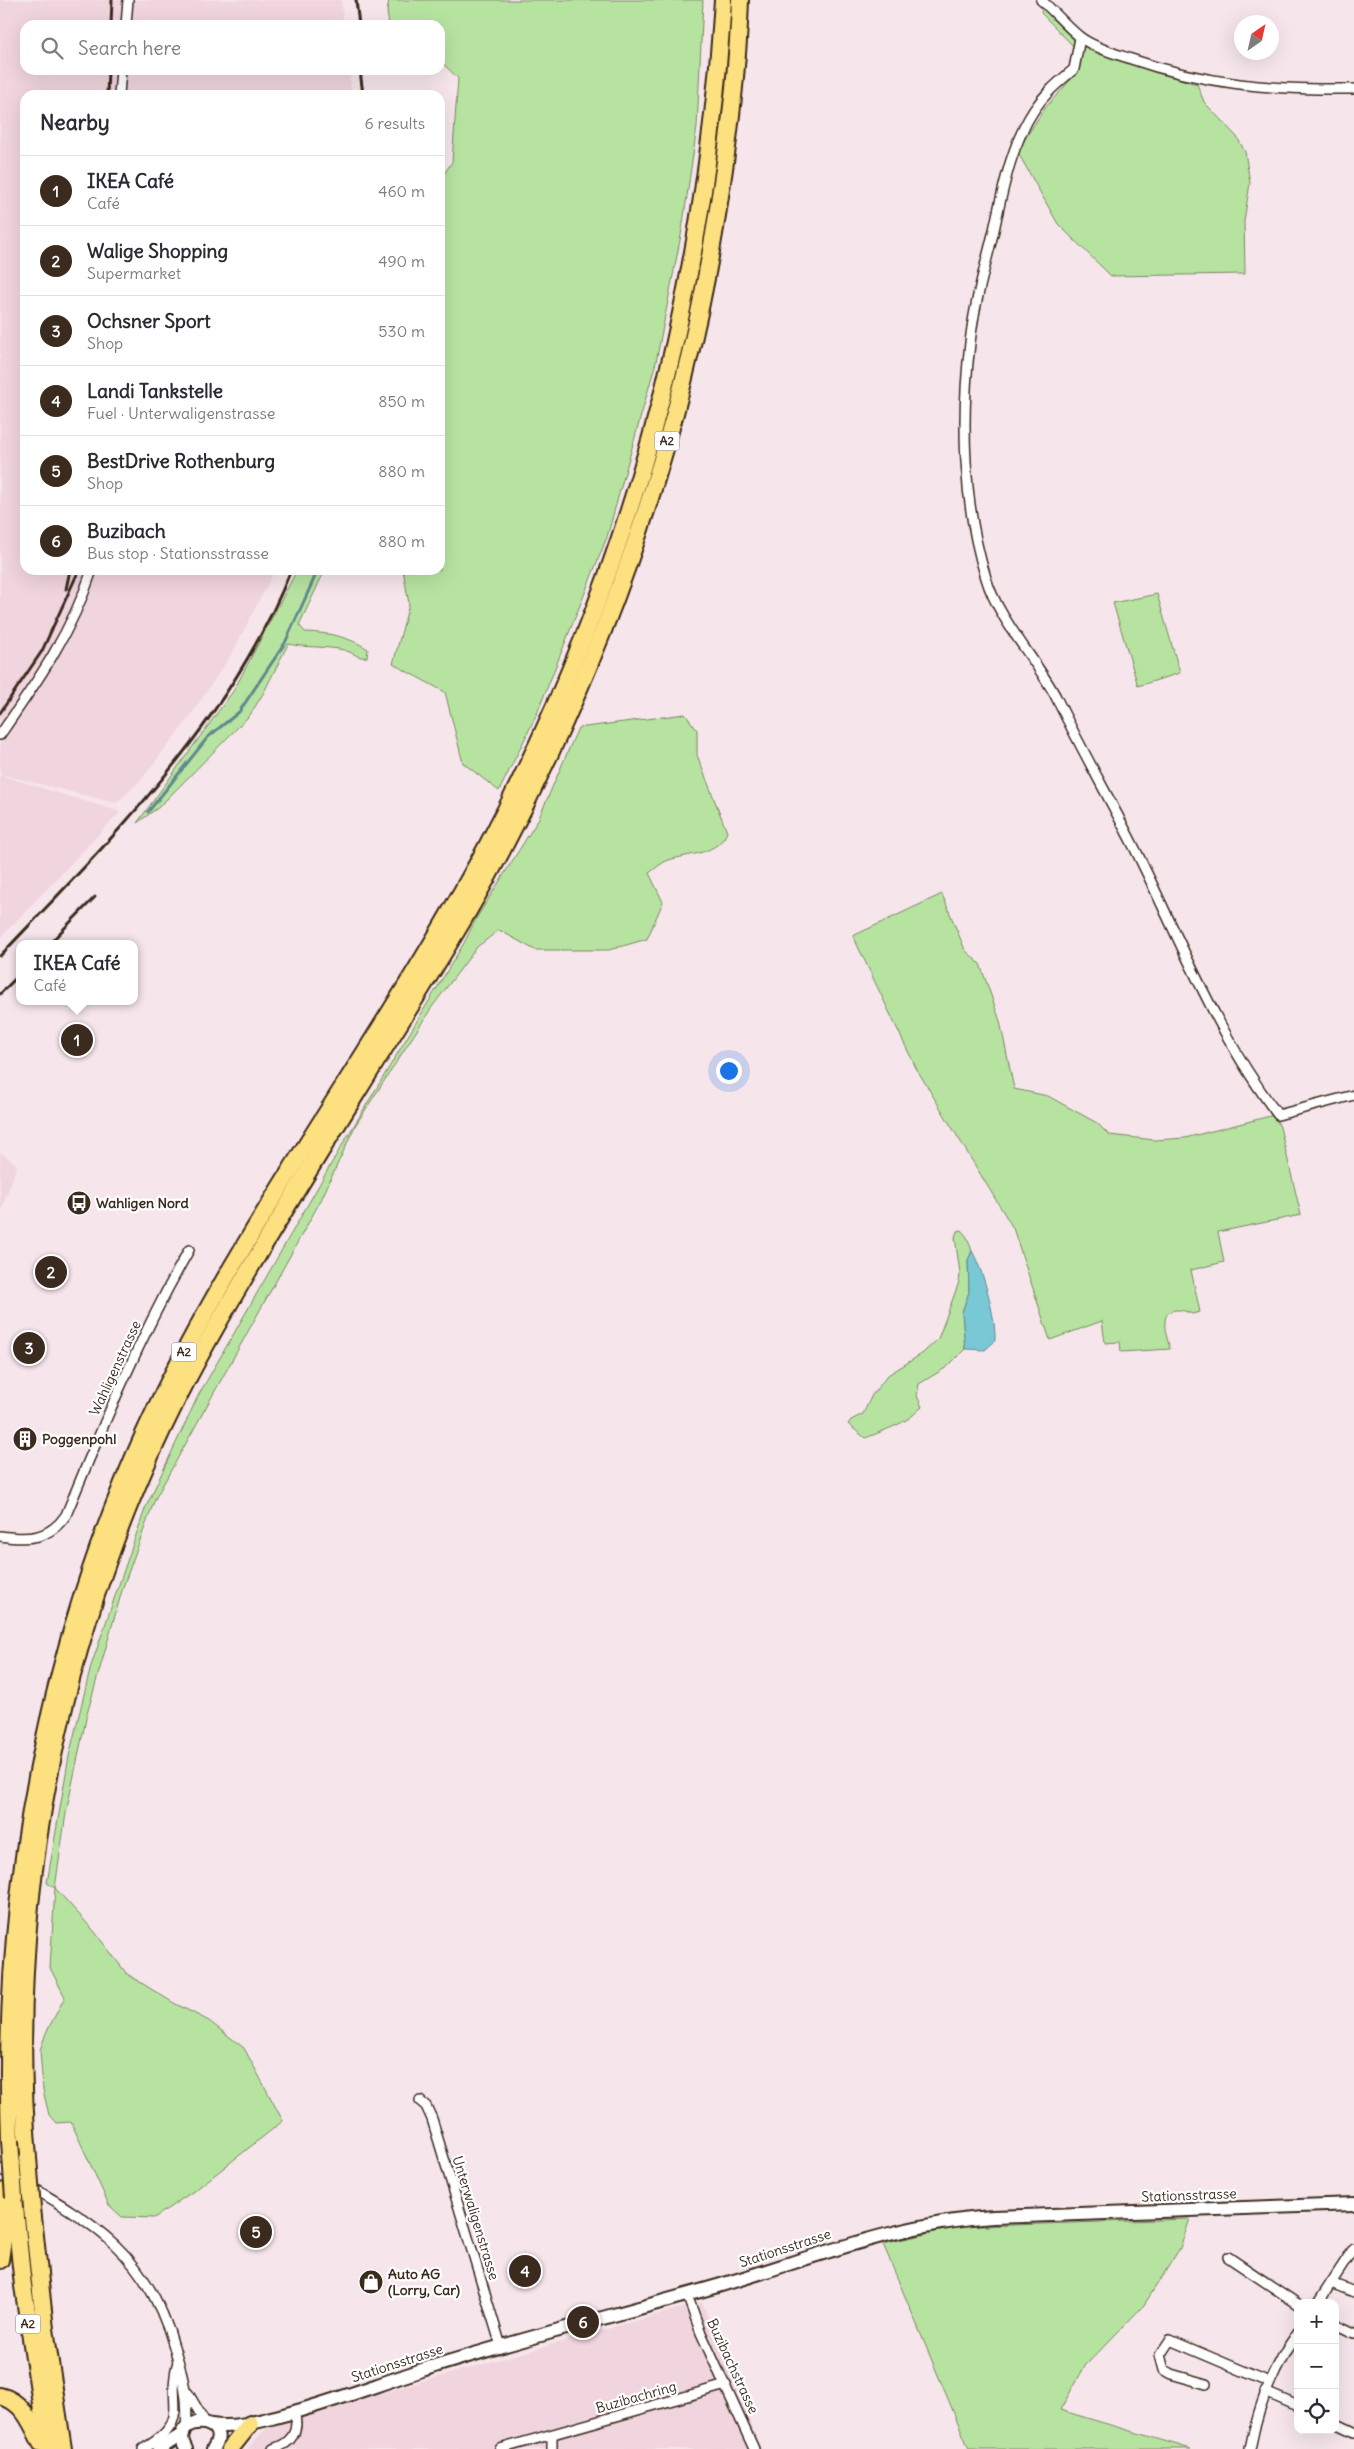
<!DOCTYPE html>
<meta charset="utf-8">
<style>
body{margin:0;font-family:Delius,sans-serif;background:#f7f7f7;color:#2b2b33}
.controls{position:absolute;right:15px;bottom:15px;display:grid;overflow:hidden;border-radius:10px;box-shadow:0 5px 20px #0002}
.controls button{width:45px;height:45px;display:grid;place-items:center;padding:0;border:0;border-bottom:1px solid #e1e1e2;background:#fff;color:#2b2b33;font:25px sans-serif}
.compass{position:absolute;left:1234px;top:15px;width:45px;height:45px;border-radius:50%;background:#fff;box-shadow:0 5px 20px #0002;rotate:34deg}
.you{position:absolute;left:728px;top:1070px;width:18px;height:18px;margin:-12px;border:4px solid #fff;border-radius:50%;background:#1a73e8;box-shadow:0 0 0 8px #1a73e833}
.badge{display:grid;place-items:center;width:32px;height:32px;border-radius:50%;background:#3b2a1e;color:#fff;font-size:16px;font-weight:700}
.pin{position:absolute;translate:-50% -50%;border:2px solid #fff;box-shadow:0 1px 5px #0006}
.popup{position:absolute;left:16px;top:940px;width:122px;height:65px;box-sizing:border-box;display:grid;place-content:center;border-radius:10px;background:#fff;filter:drop-shadow(0 1px 4px #0005);font-size:16px;white-space:nowrap;color:#7c7c81}
.popup b{font-size:19px;color:#2b2b33}
.popup::after{content:'';position:absolute;left:50%;top:100%;margin-left:-10px;border:10px solid transparent;border-top-color:#fff}
.list{margin:0;padding:0;list-style:none}
h2{display:flex;justify-content:space-between;align-items:center;height:65px;margin:0;padding:0 20px;font-size:21px}
h2 small{font-size:16px;font-weight:400;color:#7c7c81}
.list li{display:grid;grid-template-columns:32px 1fr auto;gap:15px;align-items:center;box-sizing:border-box;height:70px;padding:0 20px;border-top:1px solid #e1e1e2}
.list b{display:block;font-size:19px;white-space:nowrap}
.list p{margin:0;font-size:16px;white-space:nowrap;color:#7c7c81}
.list em{font-size:16px;font-style:normal;color:#7c7c81}
.icon{flex:none;width:28px;height:28px;fill:none;stroke:currentColor;stroke-width:2;stroke-linecap:round;stroke-linejoin:round}
.map{position:relative;flex:none;width:1354px;height:2449px;overflow:hidden}
.search{position:absolute;background:#fff;box-shadow:0 5px 20px #0002;left:20px;top:20px;width:425px;height:55px;display:flex;align-items:center;gap:12px;box-sizing:border-box;padding:0 18px;border-radius:15px;color:#7c7c81;font-size:19px}
.panel{position:absolute;background:#fff;box-shadow:0 5px 20px #0002;left:20px;top:90px;width:425px;height:485px;border-radius:15px}
.map>svg:first-child{display:block}
.built{fill:#f0d4de}
.green{fill:#b7e3a1;stroke:#798660}
.water{fill:#79c8d5;stroke:#60898c}
.lines{fill:none;stroke-linecap:round;stroke-linejoin:round}
.stream{stroke:#60898c;stroke-width:3}
.minor-casing{stroke:#3b2a1e;stroke-width:12}
.secondary-casing{stroke:#3b2a1e;stroke-width:16}
.motorway-casing{stroke:#3b2a1e;stroke-width:20}
.minor{stroke:#fff;stroke-width:9}
.secondary{stroke:#fff;stroke-width:12}
.motorway{stroke:#fde080;stroke-width:16}
.rail{stroke:#3b2a1e;stroke-width:3}
.motorway-bridge-casing{stroke:#3b2a1e;stroke-width:20;stroke-linecap:butt}
.motorway-bridge{stroke:#fde080;stroke-width:16}
.labels{text-anchor:middle;stroke-width:4.5;stroke-linejoin:round;paint-order:stroke}
.shield{fill:#fff;stroke:#766a62;stroke-width:1}
.shield-label{font-size:12px;font-weight:bold;fill:#3b2a1e}
.poi-label{font-size:14px;font-weight:bold;fill:#3b2a1e;stroke:#fff;text-anchor:start}
.street-label{font-size:14px;fill:#3b2a1e;stroke:#fff}
</style>
<div class="map">
<svg width="1354" height="2449" viewBox="0 0 1354 2449">
<rect width="100%" height="100%" fill="#f6e6ec"/>
<filter id="ink" filterUnits="userSpaceOnUse"><feTurbulence type="fractalNoise" baseFrequency=".02" numOctaves="2"/><feDisplacementMap in="SourceGraphic" scale="10" xChannelSelector="R" yChannelSelector="G"/><feConvolveMatrix kernelMatrix="1 2 1 2 8 2 1 2 1" color-interpolation-filters="sRGB"/></filter>
<g filter="url(#ink)">
<g class="built">
<path d="M0,0H341L344,25H25V70H349L352,95H25V570H275L232,653L189,718L141,780L116,803L0,774Z"/>
<path d="M0,775L120,812L0,938Z"/>
<path d="M0,1152L17,1165L0,1215Z"/>
<path d="M702,2302L761,2449H247L269,2425Z"/>
</g>
<g class="green">
<path d="M389,0H703L697,127L682,230L656,362L607,537L536,716L499,791L463,763L445,692L393,664L409,604L403,570H440V180L452,162L458,78L440,61V25H389L387,11Z"/>
<path d="M1043,6L1076,38V49L1041,13Z"/>
<path d="M1084,44C1120,62 1158,73 1197,84L1204,102L1237,137L1245,152L1250,183L1244,221L1245,274L1111,276L1058,224L1017,151L1045,108L1076,74L1079,51Z"/>
<path d="M297,570H325L299,625L305,632C329,633 347,636 368,649L367,657C359,659 352,652 344,650C325,646 307,648 288,644L264,692L250,715L159,807L137,823L234,690Z"/>
<path d="M1157,594L1180,673L1138,686L1113,603Z"/>
<path d="M685,714L697,730V755L727,832C719,854 688,854 669,860C662,862 655,869 649,873L663,902L647,939L609,950H535L499,930L477,947L432,1007L355,1126L321,1200L155,1499L123,1587L87,1714L66,1813L55,1888L94,1931L127,1974L172,2002L209,2021L244,2048L283,2121L198,2188L154,2218L122,2217L109,2205L71,2122L56,2123L49,2115L43,2090L40,2050L46,2033L65,1997L50,1968L55,1888L47,1883L69,1756L91,1666L145,1509L198,1396L338,1152L464,943L477,917L538,820L578,728Z"/>
<path d="M942,894L965,950L980,964L1000,1021L1014,1089L1048,1096L1097,1123L1109,1135L1155,1140L1185,1138L1274,1115L1280,1127L1301,1215L1218,1232L1224,1262L1191,1270L1200,1312L1192,1314C1183,1309 1165,1306 1165,1322C1164,1331 1168,1341 1170,1349L1121,1352L1120,1342L1105,1343L1102,1321L1050,1340L1013,1228L916,1068L853,936Z"/>
<path d="M961,1230L967,1237L972,1251L968,1260L969,1292L962,1312L965,1349L947,1367L919,1384L917,1396L922,1407C917,1411 912,1417 906,1420C903,1423 869,1437 865,1438L848,1424L851,1420L863,1414L872,1395L888,1375L923,1353L938,1339L959,1282L960,1273L955,1237L957,1231Z"/>
<path d="M1190,2219L1180,2248L1144,2305L1085,2366L1060,2410L1191,2449H969L883,2244L955,2227Z"/>
</g>
<path class="water" d="M972,1251C984,1272 996,1318 995,1341L985,1350L965,1349L962,1312L969,1292L968,1260Z"/>
<g class="lines">
<path class="stream" d="M148,812L208,737L239,712L285,643L318,570"/>
<defs>
<g id="minor">
<path d="M1041,0C1054,11 1066,26 1080,37C1093,47 1113,53 1128,58C1206,85 1272,90 1354,89"/>
<path d="M126,25L128,0"/>
<path d="M1080,38L1074,69C1059,82 1045,93 1034,110C1011,145 1003,189 994,230C985,267 974,305 970,343C961,419 963,505 986,578C998,619 1036,659 1056,697C1083,753 1114,806 1141,861C1183,947 1220,1039 1278,1115L1354,1095"/>
<path d="M119,95L121,70"/>
<path d="M0,735C37,682 72,632 92,570"/>
<path d="M0,1536C27,1540 49,1540 66,1515C103,1425 141,1334 189,1250"/>
<path d="M420,2101L426,2106L432,2119L501,2346"/>
<path d="M0,2169C85,2218 147,2247 175,2350C183,2376 189,2400 186,2428"/>
<path d="M1228,2257L1298,2304"/>
<path d="M1331,2283L1354,2292"/>
<path d="M687,2295L701,2333L754,2449"/>
<path d="M1318,2303L1354,2248"/>
<path d="M1335,2324L1354,2333"/>
<path d="M1206,2384L1171,2374L1164,2370L1160,2355L1170,2340L1269,2382"/>
<path d="M1265,2392L1298,2406"/>
<path d="M188,2393L205,2422"/>
<path d="M1335,2423L1354,2432"/>
<path d="M143,2449C194,2420 165,2405 178,2361"/>
<path d="M273,2449C292,2443 300,2431 294,2412"/>
<path d="M500,2449L726,2385"/>
<path d="M552,2449V2435"/>
<path d="M1250,2449C1258,2406 1273,2368 1298,2332"/>
</g>
<g id="secondary">
<path d="M211,2425C236,2429 259,2421 283,2415C329,2403 373,2386 419,2371C519,2339 621,2314 721,2285C812,2258 898,2223 993,2217L1354,2204"/>
<path d="M159,2449L183,2434"/>
<path d="M186,2449C165,2413 236,2415 213,2449"/>
</g>
<g id="motorway">
<path d="M10,2141C0,1860 60,1577 195,1332C285,1167 397,1014 486,848C629,578 704,305 723,0"/>
<path d="M28,2158C4,1872 71,1582 213,1332C270,1231 332,1133 393,1034C430,975 467,916 500,854C609,648 686,427 720,196C730,131 738,66 740,0"/>
<path d="M14,2198L23,2286L48,2449"/>
<path d="M32,2208L45,2329L63,2449"/>
<path d="M0,2260L3,2239L4,2191"/>
<path d="M0,2396C23,2401 32,2424 41,2443"/>
<path d="M230,2449L250,2424"/>
</g>
</defs>
<use href="#minor" class="minor-casing"/>
<use href="#secondary" class="secondary-casing"/>
<use href="#motorway" class="motorway-casing"/>
<use href="#minor" class="minor"/>
<use href="#secondary" class="secondary"/>
<use href="#motorway" class="motorway"/>
<g class="rail">
<path d="M356,0L359,25"/>
<path d="M111,25L112,0"/>
<path d="M360,70L363,95"/>
<path d="M107,95L108,70"/>
<path d="M66,589L70,570"/>
<path d="M0,713L42,651L79,570"/>
<path d="M49,944L95,897"/>
<path d="M0,956C110,840 231,722 291,570"/>
<path d="M0,994L20,974"/>
</g>
<defs>
<g id="motorway-bridge">
<path d="M10,2141L14,2198"/>
<path d="M28,2158L32,2208"/>
</g>
</defs>
<use href="#motorway-bridge" class="motorway-bridge-casing"/>
<use href="#motorway-bridge" class="motorway-bridge"/>
</g>
</g>
<defs>
<symbol id="bus-disc" viewBox="-11 -11 22 22"><circle r="9.5" fill="#3b2a1e" stroke="#fff"/><path d="M-5-6H5V4H4V6H2V4H-2V6H-4V4H-5ZM-3.5-4V0h7V-4ZM-3.5 1.2v1.5H-2V1.2ZM2 1.2v1.5H3.5V1.2Z" fill="#fff"/></symbol>
<symbol id="building-disc" viewBox="-11 -11 22 22"><circle r="9.5" fill="#3b2a1e" stroke="#fff"/><path d="M-4-6H4V6H1V3H-1V6H-4ZM-2.5-4.3h1.7v1.8h-1.7ZM.8-4.3h1.7v1.8H.8ZM-2.5-1h1.7V.8h-1.7ZM.8-1h1.7V.8H.8Z" fill="#fff"/></symbol>
<symbol id="shop-disc" viewBox="-11 -11 22 22"><circle r="9.5" fill="#3b2a1e" stroke="#fff"/><path d="M-5-2.5h2.3a2.7 3.5 0 0 1 5.4 0H5L5.5 6h-11ZM-1.5-2.5h3a1.5 2.3 0 0 0-3 0Z" fill="#fff"/></symbol>
</defs>
<g fill-rule="evenodd">
<use href="#bus-disc" x="65" y="1189" width="28" height="28"/>
<use href="#building-disc" x="11" y="1425" width="28" height="28"/>
<use href="#shop-disc" x="357" y="2268" width="28" height="28"/>
</g>
<g class="labels">
<g class="shield">
<rect x="654.5" y="431.5" width="25" height="19" rx="4"/>
<rect x="171.5" y="1342.5" width="25" height="19" rx="4"/>
<rect x="15.5" y="2314.5" width="25" height="19" rx="4"/>
</g>
<g class="shield-label">
<text x="667" y="445">A2</text>
<text x="184" y="1356">A2</text>
<text x="28" y="2328">A2</text>
</g>
<g class="poi-label">
<text x="96" y="1208">Wahligen Nord</text>
<text x="42" y="1444">Poggenpohl</text>
<text x="388" y="2279">Auto AG<tspan x="388" dy="16">(Lorry, Car)</tspan></text>
</g>
<g class="street-label">
<text transform="translate(115 1368) rotate(-65)" y="5">Wahligenstrasse</text>
<text transform="translate(1189 2195) rotate(-2)" y="5">Stationsstrasse</text>
<text transform="translate(476 2218) rotate(73)" y="5">Unterwaligenstrasse</text>
<text transform="translate(785 2248) rotate(-18)" y="5">Stationsstrasse</text>
<text transform="translate(397 2363) rotate(-18)" y="5">Stationsstrasse</text>
<text transform="translate(733 2366) rotate(65)" y="5">Buzibachstrasse</text>
<text transform="translate(636 2397) rotate(-16)" y="5">Buzibachring</text>
</g>
</g>
</svg>
<div class="controls">
<button>+</button>
<button>−</button>
<button><svg class="icon" aria-label="locate" viewBox="0 0 24 24"><circle cx="12" cy="12" r="6"/><path d="M12 2v4M12 18v4M2 12h4M18 12h4"/></svg></button>
</div>
<svg class="compass" viewBox="-18 -18 36 36"><path d="M0-13l5 13h-10z" fill="#e53935"/><path d="M0 13l5-13h-10z" fill="#7c7c81"/></svg>
<div class="you"></div>
<div class="pin badge" style="left:77px;top:1040px">1</div>
<div class="popup"><b>IKEA Café</b>Café</div>
<div class="pin badge" style="left:51px;top:1272px">2</div>
<div class="pin badge" style="left:29px;top:1348px">3</div>
<div class="pin badge" style="left:525px;top:2271px">4</div>
<div class="pin badge" style="left:256px;top:2232px">5</div>
<div class="pin badge" style="left:583px;top:2322px">6</div>
<div class="search"><svg class="icon" aria-label="search" viewBox="0 0 24 24"><circle cx="10" cy="10" r="6"/><path d="M15 15l6 6"/></svg>Search here</div>
<section class="panel">
<h2>Nearby<small>6 results</small></h2>
<ul class="list">
<li><span class="badge">1</span><div><b>IKEA Café</b><p>Café</p></div><em>460 m</em></li>
<li><span class="badge">2</span><div><b>Walige Shopping</b><p>Supermarket</p></div><em>490 m</em></li>
<li><span class="badge">3</span><div><b>Ochsner Sport</b><p>Shop</p></div><em>530 m</em></li>
<li><span class="badge">4</span><div><b>Landi Tankstelle</b><p>Fuel · Unterwaligenstrasse</p></div><em>850 m</em></li>
<li><span class="badge">5</span><div><b>BestDrive Rothenburg</b><p>Shop</p></div><em>880 m</em></li>
<li><span class="badge">6</span><div><b>Buzibach</b><p>Bus stop · Stationsstrasse</p></div><em>880 m</em></li>
</ul>
</section>
</div>
